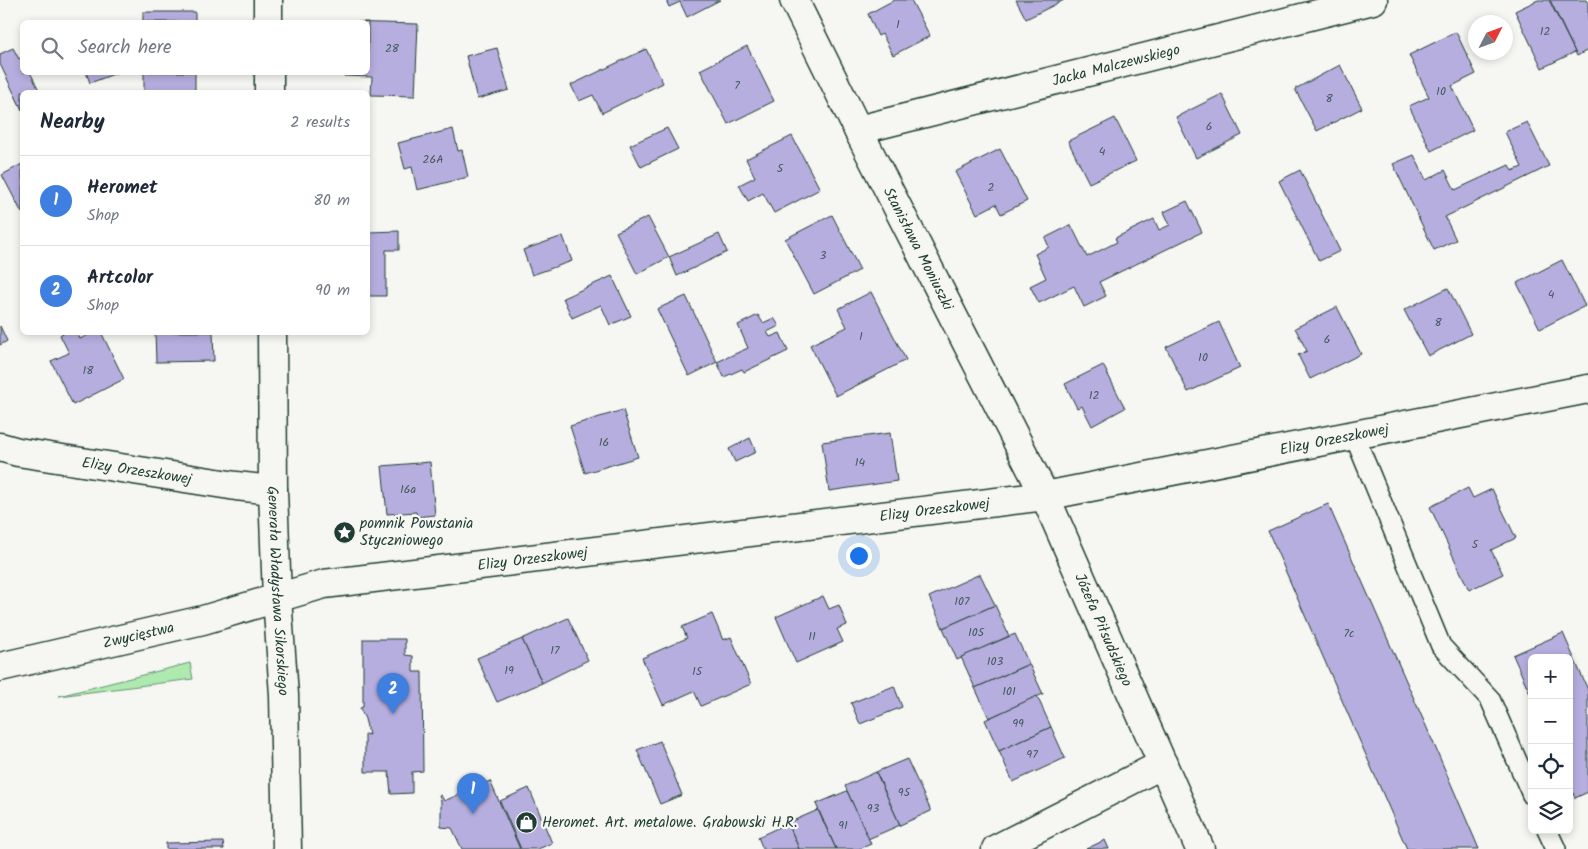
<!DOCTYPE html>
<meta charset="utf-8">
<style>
body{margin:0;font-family:Kalam,sans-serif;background:#f2f2f3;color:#1f2937}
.controls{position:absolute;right:15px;bottom:15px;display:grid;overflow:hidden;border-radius:8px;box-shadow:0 2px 8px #0003}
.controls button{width:45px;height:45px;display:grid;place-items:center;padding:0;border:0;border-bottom:1px solid #e0e1e3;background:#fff;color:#1f2937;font:25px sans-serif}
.compass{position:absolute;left:1468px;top:15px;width:45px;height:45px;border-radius:50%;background:#fff;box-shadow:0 2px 8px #0003;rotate:48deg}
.you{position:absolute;left:858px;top:555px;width:18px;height:18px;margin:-12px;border:4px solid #fff;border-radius:50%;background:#1a73e8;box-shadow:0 0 0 8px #1a73e833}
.badge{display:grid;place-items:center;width:32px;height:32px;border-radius:50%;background:#1f3d34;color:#fff;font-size:16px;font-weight:700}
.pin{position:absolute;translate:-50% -41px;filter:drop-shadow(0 1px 2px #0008)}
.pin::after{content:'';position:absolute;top:26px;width:18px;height:15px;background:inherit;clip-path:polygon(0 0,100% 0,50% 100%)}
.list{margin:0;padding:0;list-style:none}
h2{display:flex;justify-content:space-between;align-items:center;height:65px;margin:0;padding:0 20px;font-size:21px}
h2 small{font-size:16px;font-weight:400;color:#747a83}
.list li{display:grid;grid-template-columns:32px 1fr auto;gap:15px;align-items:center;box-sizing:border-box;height:90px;padding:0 20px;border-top:1px solid #e0e1e3}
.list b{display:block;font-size:19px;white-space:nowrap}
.list p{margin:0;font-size:16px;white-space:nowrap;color:#747a83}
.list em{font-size:16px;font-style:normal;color:#747a83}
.icon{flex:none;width:28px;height:28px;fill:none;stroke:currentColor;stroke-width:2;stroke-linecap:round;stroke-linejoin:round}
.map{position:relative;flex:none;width:1588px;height:849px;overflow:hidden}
.search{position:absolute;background:#fff;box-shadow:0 2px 8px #0003;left:20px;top:20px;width:350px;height:55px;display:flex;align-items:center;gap:12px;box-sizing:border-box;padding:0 18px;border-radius:8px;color:#747a83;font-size:19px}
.panel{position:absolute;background:#fff;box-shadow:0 2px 8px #0003;left:20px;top:90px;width:350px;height:245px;border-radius:8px}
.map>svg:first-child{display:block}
.green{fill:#aee9af;stroke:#669372}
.building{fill:#b6aedf;stroke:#1f3d34}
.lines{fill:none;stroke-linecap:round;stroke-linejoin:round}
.lane-casing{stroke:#1f3d34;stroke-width:22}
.street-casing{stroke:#1f3d34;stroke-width:31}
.secondary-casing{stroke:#1f3d34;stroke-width:31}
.lane{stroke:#f6f6f2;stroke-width:19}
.street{stroke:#f6f6f2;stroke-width:28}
.secondary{stroke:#f6f6f2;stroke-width:28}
.labels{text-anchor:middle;stroke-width:4.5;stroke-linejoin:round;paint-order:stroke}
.number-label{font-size:12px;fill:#45595f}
.street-label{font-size:15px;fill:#1f3d34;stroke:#f6f6f2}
.poi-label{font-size:15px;fill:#1f3d34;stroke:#f6f6f2;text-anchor:start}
</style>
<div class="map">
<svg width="1588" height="849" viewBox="0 0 1588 849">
<rect width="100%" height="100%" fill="#f6f6f2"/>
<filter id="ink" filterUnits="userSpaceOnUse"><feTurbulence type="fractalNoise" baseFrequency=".02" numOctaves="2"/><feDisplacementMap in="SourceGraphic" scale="10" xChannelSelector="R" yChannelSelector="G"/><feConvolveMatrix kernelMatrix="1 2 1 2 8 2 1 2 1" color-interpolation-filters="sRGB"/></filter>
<g filter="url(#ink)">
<path class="green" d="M190,663L193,679L59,696Z"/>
<g class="building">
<path d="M666,0H720L687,17L680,2L669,7Z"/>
<path d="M894,0H911L930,36L893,55L882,34L878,36L868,14Z"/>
<path d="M1016,0H1064L1026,19Z"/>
<path d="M1538,0H1549L1575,52L1542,68L1515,11Z"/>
<path d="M1550,0H1586L1588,3V50L1577,56Z"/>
<rect x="143" y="12" width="52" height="10"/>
<path d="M345,22L418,24L415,96L371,95L372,77L344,76V72H368V22Z"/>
<path d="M1456,32L1476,74L1452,86L1473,130L1431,151L1409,106L1429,97L1409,55Z"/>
<path d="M747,46L774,101L728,124L700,70Z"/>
<path d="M13,48L19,59L22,57V72H30L40,92H22V110L0,64V54Z"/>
<path d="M497,48L509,90L477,99L466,56Z"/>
<path d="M646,49L663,83L602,113L593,95L579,101L571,85Z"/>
<path d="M1340,65L1362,108L1317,131L1295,89Z"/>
<path d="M86,72H119L90,83Z"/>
<rect x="144" y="72" width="51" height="20"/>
<path d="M1222,94L1242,135L1196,158L1176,117Z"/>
<path d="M1115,118L1136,161L1089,183L1068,141Z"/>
<path d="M1527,122L1549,166L1445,217L1456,240L1434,250L1393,164L1414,155L1426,180L1445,170L1455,190L1509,165L1512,171L1522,167L1505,132Z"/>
<path d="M667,128L678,149L641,167L630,145Z"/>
<path d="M453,129L458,151L462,150L468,177L417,190L412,167L405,169L398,143Z"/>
<path d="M792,136L820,189L774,213L763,193L748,201L739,185L755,177L746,159Z"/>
<path d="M1000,149L1027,201L1001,214L996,204L977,214L955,172Z"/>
<path d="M22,164V213L2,175Z"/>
<path d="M1300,170L1340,251L1319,261L1279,181Z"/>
<path d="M1187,201L1202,232L1099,282L1106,296L1084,307L1074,286L1039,303L1030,286L1046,278L1035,254L1049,247L1045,238L1071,225L1087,257L1117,242L1115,238L1154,219L1159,230L1170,225L1164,212Z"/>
<path d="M832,215L860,270L814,294L785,239Z"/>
<path d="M648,217L669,257L637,274L616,232Z"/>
<path d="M368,219H369V232L399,231V250H386V296H368Z"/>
<path d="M719,234L727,252L677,276L669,257Z"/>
<path d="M563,236L572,261L532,275L523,250Z"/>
<path d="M1562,260L1585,306L1540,329L1517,283Z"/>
<path d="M612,276L631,316L610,325L601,305L572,318L563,298Z"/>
<path d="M1448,288L1471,334L1428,356L1404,310Z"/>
<path d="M871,292L906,360L836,396L810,345L847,327L838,309Z"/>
<path d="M686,296L717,362L689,376L657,309Z"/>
<path d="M1337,307L1361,354L1310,379L1298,355L1307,351L1295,328Z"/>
<path d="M758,315L763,323L774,318L779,326L767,332L770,337L780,333L788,351L744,372L742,369L724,377L717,362L748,348L738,325Z"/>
<path d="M1219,322L1240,368L1188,392L1166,347Z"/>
<path d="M0,326L7,341L0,345Z"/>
<path d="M65,332H77L80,339L94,332H101L124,379L73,405L51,361L69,353L60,335Z"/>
<path d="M155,332H213L214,361L156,362Z"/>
<path d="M1103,365L1125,408L1092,426L1082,406L1077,408L1065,384Z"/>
<path d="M623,410L638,457L585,473L570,426Z"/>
<path d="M890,433L897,481L829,491L822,442Z"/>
<path d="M750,438L756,452L735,462L729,449Z"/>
<path d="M430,462L435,515L417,517L416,512L387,514L382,466Z"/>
<path d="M1468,488L1473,498L1492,489L1516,538L1491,550L1503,574L1469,590L1430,507Z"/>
<path d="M1328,504L1430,735L1479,849H1407L1268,531Z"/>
<path d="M980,574L995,605L943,628L929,597Z"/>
<path d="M823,596L829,609L839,605L847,625L837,629L843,642L796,663L776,617Z"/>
<path d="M995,605L1009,636L957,660L943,628Z"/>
<path d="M712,614L723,640L731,637L751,684L701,706L694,691L663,705L642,658L687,638L682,627Z"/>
<path d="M568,618L588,660L542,683L522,639Z"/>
<path d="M1563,633L1588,690V792L1575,798L1569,784V658H1532V698L1513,655Z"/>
<path d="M1015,634L1029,664L975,688L961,657Z"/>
<path d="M363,639H405V655L413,656V672H422L423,771L412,772V793L391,794L389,772H365V734L369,735L365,719L360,708L363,707Z"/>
<path d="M522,639L542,683L497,702L477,658Z"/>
<path d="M1029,664L1043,694L989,718L975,688Z"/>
<path d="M894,686L902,707L860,724L851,703Z"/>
<path d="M1037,696L1051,727L999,751L985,720Z"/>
<path d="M1051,727L1065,758L1013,782L999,751Z"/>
<path d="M660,741L682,795L660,804L637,750Z"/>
<path d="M907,759L931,811L900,825L876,772Z"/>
<path d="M876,772L900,825L868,839L845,786Z"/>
<path d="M490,781L520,849H462L452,828L441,827V801L439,796L441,795L444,801Z"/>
<path d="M529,788L552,843L538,849H521L500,801Z"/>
<path d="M847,791L871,844L859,849H836L816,804Z"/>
<path d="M818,810L836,849H799L788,823Z"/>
<path d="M788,823L799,849H763L758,837Z"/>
<path d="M1105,840L1109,849H1086Z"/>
<path d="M223,842L224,849H166V843Z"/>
</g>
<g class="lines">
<defs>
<g id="lane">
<path d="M1354,435L1441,646L1490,699L1532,795"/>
<path d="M1547,830L1556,849"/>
</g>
<g id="street">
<path id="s1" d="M794,0L858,130L1045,496L1200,849"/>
<path id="s2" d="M858,130L1373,0"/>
<path id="s3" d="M0,447L18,452L236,486L273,490"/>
<path id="s4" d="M277,598L324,584L1045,496L1588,389"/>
<path d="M996,849L1163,764"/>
</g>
<g id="secondary">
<path d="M268,0V22"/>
<path d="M269,72V92"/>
<path id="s5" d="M272,332L273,490L277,598L284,695L287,849"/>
<path id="s6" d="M0,667L203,620L277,598"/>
</g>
</defs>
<use href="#lane" class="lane-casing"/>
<use href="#street" class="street-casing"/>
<use href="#secondary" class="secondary-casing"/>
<use href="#lane" class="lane"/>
<use href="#street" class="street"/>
<use href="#secondary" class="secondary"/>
</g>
</g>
<defs>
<symbol id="sight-disc" viewBox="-11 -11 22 22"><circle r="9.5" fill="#1f3d34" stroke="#f6f6f2"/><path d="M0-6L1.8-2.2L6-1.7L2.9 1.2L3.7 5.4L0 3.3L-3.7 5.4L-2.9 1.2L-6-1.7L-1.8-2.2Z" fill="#fff"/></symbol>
<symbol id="shop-disc" viewBox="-11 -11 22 22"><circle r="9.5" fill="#1f3d34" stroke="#f6f6f2"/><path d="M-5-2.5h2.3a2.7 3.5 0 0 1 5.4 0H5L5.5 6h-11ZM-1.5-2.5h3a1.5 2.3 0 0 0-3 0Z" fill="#fff"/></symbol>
</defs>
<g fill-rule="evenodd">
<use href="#sight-disc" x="332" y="520" width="25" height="25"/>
<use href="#shop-disc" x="514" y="810" width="25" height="25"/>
</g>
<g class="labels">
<g class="number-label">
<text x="898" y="28">1</text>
<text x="1545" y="35">12</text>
<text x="392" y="52">28</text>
<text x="737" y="89">7</text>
<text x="1441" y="95">10</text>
<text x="1329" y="102">8</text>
<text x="1209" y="130">6</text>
<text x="1102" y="155">4</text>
<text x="433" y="163">26A</text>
<text x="780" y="172">5</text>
<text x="991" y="191">2</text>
<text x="823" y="259">3</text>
<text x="1551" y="298">4</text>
<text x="1438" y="326">8</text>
<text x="861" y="340">1</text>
<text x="1327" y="343">6</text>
<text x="1203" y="361">10</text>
<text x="88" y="374">18</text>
<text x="1094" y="399">12</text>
<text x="604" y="446">16</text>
<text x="860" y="466">14</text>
<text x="408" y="493">16a</text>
<text x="1475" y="548">5</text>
<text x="962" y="605">107</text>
<text x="976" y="636">105</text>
<text x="1349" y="637">7c</text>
<text x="812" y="640">11</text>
<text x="555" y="654">17</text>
<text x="995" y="665">103</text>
<text x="509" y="674">19</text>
<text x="697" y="675">15</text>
<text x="1009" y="695">101</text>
<text x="1018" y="727">99</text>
<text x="1032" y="758">97</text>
<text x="904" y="796">95</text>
<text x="873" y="812">93</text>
<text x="843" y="829">91</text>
</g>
<g class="street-label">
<text dy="5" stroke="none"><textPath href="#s2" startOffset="266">Jacka Malczewskiego</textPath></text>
<text dy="5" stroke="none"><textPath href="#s1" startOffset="278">Stanisława Moniuszki</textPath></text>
<text dy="5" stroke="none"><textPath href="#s4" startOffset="1070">Elizy Orzeszkowej</textPath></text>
<text dy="5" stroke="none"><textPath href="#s3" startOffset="139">Elizy Orzeszkowej</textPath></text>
<text dy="5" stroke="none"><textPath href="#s4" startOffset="664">Elizy Orzeszkowej</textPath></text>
<text dy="5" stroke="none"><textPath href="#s4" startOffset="259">Elizy Orzeszkowej</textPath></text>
<text dy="5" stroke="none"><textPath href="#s5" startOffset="259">Generała Władysława Sikorskiego</textPath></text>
<text dy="5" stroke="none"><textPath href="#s1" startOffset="702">Józefa Piłsudskiego</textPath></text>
<text dy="5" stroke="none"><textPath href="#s6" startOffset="142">Zwycięstwa</textPath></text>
</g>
<g class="poi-label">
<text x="360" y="528">pomnik Powstania<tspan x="360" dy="17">Styczniowego</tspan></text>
<text x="542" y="827">Heromet. Art. metalowe. Grabowski H.R.</text>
</g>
</g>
</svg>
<div class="controls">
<button>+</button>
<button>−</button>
<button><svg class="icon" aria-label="locate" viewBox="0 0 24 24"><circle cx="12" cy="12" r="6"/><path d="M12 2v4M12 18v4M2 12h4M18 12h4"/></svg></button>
<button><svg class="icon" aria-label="layers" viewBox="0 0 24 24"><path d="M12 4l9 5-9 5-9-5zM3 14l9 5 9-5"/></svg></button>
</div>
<svg class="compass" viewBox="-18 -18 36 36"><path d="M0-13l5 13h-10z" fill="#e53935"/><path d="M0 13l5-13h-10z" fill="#747a83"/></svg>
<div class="you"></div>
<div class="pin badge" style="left:473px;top:814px;background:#3f7fe0">1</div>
<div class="pin badge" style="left:393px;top:714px;background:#3f7fe0">2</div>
<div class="search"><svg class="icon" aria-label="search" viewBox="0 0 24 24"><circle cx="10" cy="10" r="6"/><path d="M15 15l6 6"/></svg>Search here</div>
<section class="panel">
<h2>Nearby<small>2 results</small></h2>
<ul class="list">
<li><span class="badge" style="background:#3f7fe0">1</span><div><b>Heromet</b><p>Shop</p></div><em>80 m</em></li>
<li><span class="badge" style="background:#3f7fe0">2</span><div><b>Artcolor</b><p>Shop</p></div><em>90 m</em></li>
</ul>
</section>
</div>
